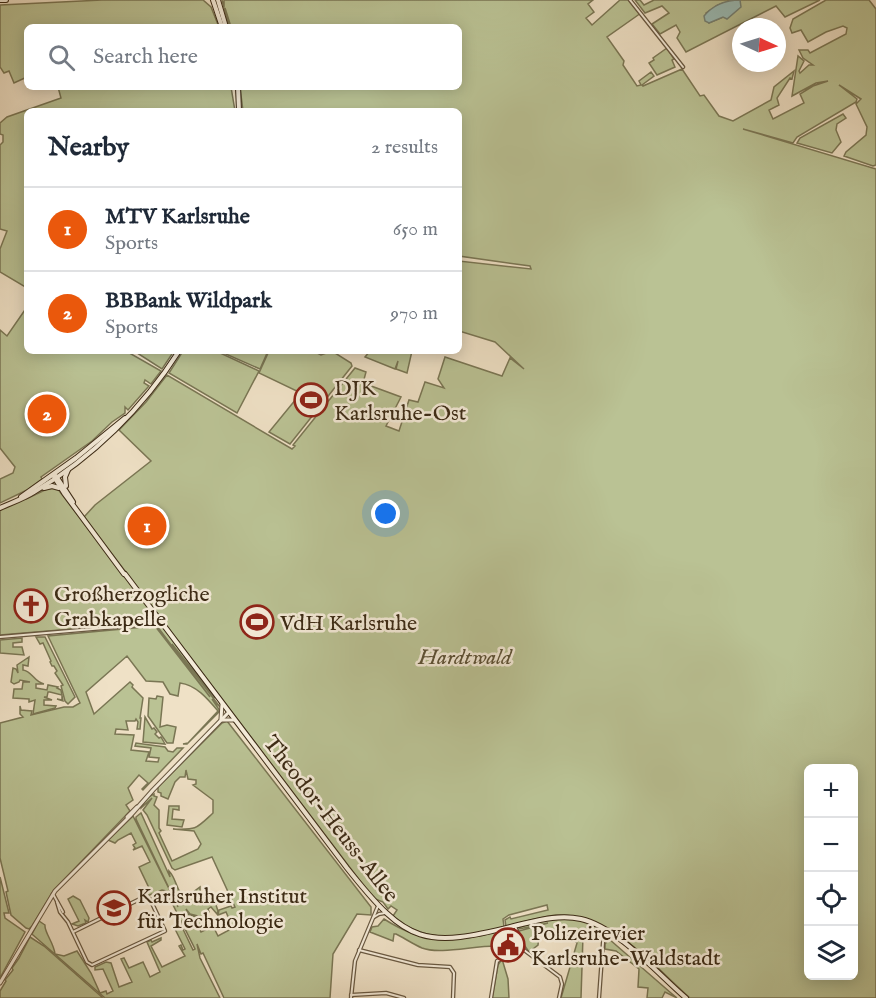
<!DOCTYPE html>
<meta charset="utf-8">
<style>
body{margin:0;font-family:"IM FELL English",serif;background:#f2f2f3;color:#1f2937}
.controls{position:absolute;right:18px;bottom:18px;display:grid;overflow:hidden;border-radius:9px;box-shadow:0 3px 15px #0003}
.controls button{width:54px;height:54px;display:grid;place-items:center;padding:0;border:0;border-bottom:2px solid #e0e1e3;background:#fff;color:#1f2937;font:30px sans-serif}
.compass{position:absolute;left:732px;top:18px;width:54px;height:54px;border-radius:50%;background:#fff;box-shadow:0 3px 15px #0003;rotate:94deg}
.you{position:absolute;left:386px;top:514px;width:21px;height:21px;margin:-15px;border:4px solid #fff;border-radius:50%;background:#1a73e8;box-shadow:0 0 0 9px #1a73e833}
.badge{display:grid;place-items:center;width:39px;height:39px;border-radius:50%;background:#ea580c;color:#fff;font-size:20px;font-weight:700}
.pin{position:absolute;translate:-50% -50%;border:3px solid #fff;box-shadow:0 2px 6px #0006}
.list{margin:0;padding:0;list-style:none}
h2{display:flex;justify-content:space-between;align-items:center;height:78px;margin:0;padding:0 24px;font-size:26px}
h2 small{font-size:20px;font-weight:400;color:#747a83}
.list li{display:grid;grid-template-columns:39px 1fr auto;gap:18px;align-items:center;box-sizing:border-box;height:84px;padding:0 24px;border-top:2px solid #e0e1e3}
.list b{display:block;font-size:22px;white-space:nowrap}
.list p{margin:0;font-size:20px;white-space:nowrap;color:#747a83}
.list em{font-size:20px;font-style:normal;color:#747a83}
.icon{flex:none;width:33px;height:33px;fill:none;stroke:currentColor;stroke-width:2;stroke-linecap:round;stroke-linejoin:round}
.map{position:relative;flex:none;width:876px;height:998px;overflow:hidden}
.search{position:absolute;background:#fff;box-shadow:0 3px 15px #0003;left:24px;top:24px;width:438px;height:66px;display:flex;align-items:center;gap:15px;box-sizing:border-box;padding:0 21px;border-radius:9px;color:#747a83;font-size:22px}
.panel{position:absolute;background:#fff;box-shadow:0 3px 15px #0003;left:24px;top:108px;width:438px;height:246px;border-radius:9px}
.map>svg:first-child{display:block}
.green{fill:#bac294;stroke:#7a7654;stroke-width:1.5;fill-rule:evenodd}
.water{fill:#9abdb8;stroke:#748277;stroke-width:1.5}
.lines{fill:none;stroke-linecap:round;stroke-linejoin:round}
.minor-casing{stroke:#685841;stroke-width:4.5}
.tertiary-casing{stroke:#685841;stroke-width:5}
.secondary-casing{stroke:#3b2a15;stroke-width:6}
.minor{stroke:#f5ecda;stroke-width:2}
.tertiary{stroke:#f5ecda;stroke-width:3}
.secondary{stroke:#f5ecda;stroke-width:4}
.labels{text-anchor:middle;stroke-width:5;stroke-linejoin:round;paint-order:stroke}
.poi-label{font-size:22px;fill:#3b2a15;stroke:#f5ecda;text-anchor:start}
.park-label{font-size:22px;font-style:italic;fill:#5b5035;stroke:#f5ecda}
.street-label{font-size:22px;fill:#3b2a15;stroke:#f5ecda}
</style>
<div class="map">
<svg width="876" height="998" viewBox="0 0 876 998">
<rect width="100%" height="100%" fill="#efe1c6"/>
<filter id="stains"><feTurbulence type="fractalNoise" baseFrequency=".00333" numOctaves="4"/><feColorMatrix values="0 0 0 0 .2 0 0 0 0 .09 0 0 0 0 .02 0 0 0 .5 -.17"/></filter>
<radialGradient id="worn" r=".72"><stop offset=".6" stop-color="#630" stop-opacity="0"/><stop offset="1" stop-color="#630" stop-opacity=".3"/></radialGradient>
<g class="green">
<path d="M102,0H203L211,7L219,27H27V77L14,83L9,71L4,73L0,67V5Z"/>
<path d="M222,0L224,7V0H593L588,4L594,12L586,18L592,25L620,0H629L641,13L607,37L624,61L623,65L637,86L641,85L639,81L651,72L654,76L642,85L643,86L682,69L700,96L704,95L719,116L733,121L771,100L774,87L794,71L792,79L790,78L777,98L779,105L769,110L773,119L804,103L800,94L813,86L828,81L816,83L792,96L798,56L804,61L799,71L800,73L809,65H813L803,58L799,50H808L810,53L846,34L847,28L843,26L826,32L808,42L801,30L792,33L790,28L793,19L826,0H869L876,9V165L873,166L844,156L846,152L866,135L867,127L856,104L861,99L839,85L857,99L856,102L797,137L793,143L743,129L876,169V998H690C653,965 609,912 556,915C540,917 523,922 506,926L505,920L510,917L511,919L548,910L547,905L509,915L503,919L504,927C465,936 426,946 393,916L397,910L391,906L388,909L383,902L373,898L84,517L95,505L151,461L119,430L146,402L167,375L292,449L295,446L293,445L355,368L366,372L363,383L401,397L386,426L399,431L409,400L418,402L425,382L444,388L438,379L445,357L502,376L510,358L524,369L495,342L459,331V261L531,269L530,266L459,256V111H243L240,87H459V27H231L225,8L229,27ZM808,768H854V976H808Z"/>
<path d="M635,0H640L644,5L654,0H732L718,5L706,13L709,23L723,17L739,3L740,0H820L785,17L776,6L686,52L677,38L680,32L676,25L660,34L652,24L669,13L662,6L645,13Z"/>
<path d="M667,48L674,59L672,60L675,67L657,75L649,63L654,60L653,58Z"/>
<path d="M58,87H231L235,111H27V288L0,272V249L7,231L0,229V145L3,142V135L0,134V123L7,117L61,98Z"/>
<path d="M843,114L846,118L837,124L836,130L841,142L832,153L797,143L800,138Z"/>
<path d="M27,307V351H126L161,371L151,384L145,380L144,383L149,386L128,410L125,407V413L112,422L92,441L41,477L42,479L27,490L0,503V479L13,473L15,467L0,448V330L7,336Z"/>
<path d="M134,351H174L162,369Z"/>
<path d="M183,351H216L259,371L237,413L169,373Z"/>
<path d="M219,351H268L260,369Z"/>
<path d="M269,351H313L321,355L332,351L351,363L352,366L290,444L269,432L301,393L259,373Z"/>
<path d="M370,351H412L407,373L396,369L398,361L395,369L365,357Z"/>
<path d="M45,488H48L26,499L47,489L57,488L155,616L156,622L0,635V510Z"/>
<path d="M155,626L210,697L157,626L164,628L215,698L172,644L220,707L212,699L220,711L187,744H183L188,743L218,711C207,698 196,685 180,683L178,696L170,694L163,682L146,681L127,656L86,692L94,714L130,682L133,685L132,687L143,698L140,718H141L140,729H137L138,722L136,719L135,721H126L128,730L116,729L115,734L134,735L131,750L149,752L146,761L158,762L159,758L149,757L151,748L135,746L136,743L165,747L168,751L173,752L177,748H183L143,790L142,789L148,783L139,775L128,788L133,800L126,805L130,811L54,890L32,926L29,929L26,928L11,915L6,892L8,891L0,858V723L23,717L20,714V706L21,710L32,711L31,715L64,707H73L80,703L48,636Z"/>
<path d="M36,637H45L75,697L68,704L65,701L61,686L63,685L55,673L57,671L54,666H52L50,662L51,661L43,643L40,644Z"/>
<path d="M22,638V642L13,643V647H22L24,655L0,653V640Z"/>
<path d="M29,657L28,666L23,665V670C32,671 34,682 44,684H36V688L47,690L48,685L58,687L57,688L61,690L63,701L57,699L62,700V695L50,692H48L47,697H44L52,700H44V705L56,706L55,708L33,714L35,700L29,702V699L13,698L14,689H22L23,682H30L20,680L19,682L14,684L11,682L13,668L16,669L18,673L17,665Z"/>
<path d="M157,696L163,697L160,727L167,725L176,727L173,743H167L148,716L149,698L156,699Z"/>
<path d="M145,717L152,729L154,728L157,732L155,734L159,738L161,737L165,744L143,742Z"/>
<path d="M227,721L371,907V915L357,914L333,954L330,998H224L203,953L201,954L197,944L200,958L220,998H105L33,935L32,934L39,921L45,925C44,932 54,943 55,954L64,956L77,951L91,973L100,993L106,991L107,994L113,991L103,969L95,970V967L106,962L111,963L119,987L132,982L121,959L124,958L129,968L143,962L150,977L160,972L147,942L151,940L152,942L161,938V940L151,946L162,967L185,956L179,946L181,945L183,950L185,949L175,929L181,925L193,950L195,949L166,891L162,890L147,896L141,894L140,892L149,888L139,867L150,862L142,846L133,850L135,848L133,845L136,843L131,833L118,840L115,843L108,840L133,816L178,907L136,819V817L141,813L170,877L169,871C177,879 176,892 185,898L200,887V891L207,904L225,897V899L216,905L218,911L217,914L211,907L208,909L209,912L203,913L204,917H208L206,918L190,914L186,909L189,915L206,919L207,922L199,928L201,932L213,926L218,936L233,928L226,912L218,915L219,910L231,906L232,908L235,907L212,857L175,870L172,868L147,815L143,810L152,798L141,808V807L148,797L154,794V796L157,797L154,805L159,810V828L161,831L159,833L172,861L198,849L201,844L194,831L173,829C197,830 196,829 213,813V800L193,785L196,784V780L188,779L186,770L185,777H180L175,782L168,799L161,796V793L158,792V787L222,723Z"/>
<path d="M169,806H179V810L173,809L172,819L184,820L182,827L167,825Z"/>
<path d="M0,877L9,913H4L5,918L25,932L0,978Z"/>
<path d="M73,896L80,900L89,918L88,922L85,920L86,923L78,926L72,924L79,921L68,899Z"/>
<path d="M384,919C431,949 458,941 509,929L512,933L516,932L521,946L519,931L548,923L519,929L520,927C541,919 587,912 602,931L594,929L602,933L594,930L601,935V937L583,936L581,998H561L577,943L563,931L539,934L538,945L529,952L525,946L517,948L514,937L507,938L500,944L499,957L498,946C476,945 440,955 422,948C413,944 404,938 396,934H394L393,941L370,932L372,927L378,926Z"/>
<path d="M30,937L44,946L103,998H0V991L6,981L5,980L13,970L12,968L19,958Z"/>
<path d="M609,939L671,993L677,998L665,992L662,998H647L648,988L638,987L639,969L616,951L605,949V944Z"/>
<path d="M502,959L508,979L509,998H492L498,965Z"/>
</g>
<path class="water" d="M740,0L741,7L727,19L723,17L709,23L705,21L704,16C713,5 726,0 740,0Z"/>
<g class="lines">
<defs>
<g id="minor">
<path d="M630,0L683,67"/>
<path d="M0,637L162,623"/>
<path d="M53,894L63,912"/>
<path d="M57,902L60,912L68,922L87,962L92,965L165,931L150,899L142,898L73,932"/>
<path d="M374,917L379,914L385,913"/>
<path d="M515,926L524,950L560,977L562,984L559,998"/>
<path d="M604,941L609,936L614,935"/>
<path d="M359,950L418,965L450,967L454,973L453,998"/>
<path d="M351,995L386,993L404,998"/>
<path d="M351,998L355,961L378,906"/>
<path d="M491,998L497,961L522,949"/>
<path d="M599,998L604,929"/>
</g>
<g id="tertiary">
<path d="M221,719L222,704"/>
<path d="M222,720H235"/>
<path d="M127,817L137,807"/>
<path d="M0,983L55,891L130,816L153,790L229,712"/>
</g>
<g id="secondary">
<path d="M0,0H6"/>
<path d="M213,0L222,27"/>
<path d="M218,0L226,27"/>
<path d="M238,87L239,111"/>
<path d="M53,475L64,493L124,574"/>
<path d="M56,476L73,502"/>
<path d="M66,486L65,477L68,470"/>
<path d="M44,488L52,486L59,488"/>
<path d="M21,497L76,458L125,418"/>
<path d="M0,508C11,503 23,499 34,492C92,458 143,408 179,351"/>
<path d="M125,574L347,868C408,945 424,949 518,925C539,920 560,914 581,919C617,927 658,974 686,998"/>
</g>
</defs>
<use href="#minor" class="minor-casing"/>
<use href="#tertiary" class="tertiary-casing"/>
<use href="#secondary" class="secondary-casing"/>
<use href="#minor" class="minor"/>
<use href="#tertiary" class="tertiary"/>
<use href="#secondary" class="secondary"/>
</g>
<defs>
<symbol id="stadium-ring" viewBox="-11 -11 22 22"><circle r="9.5" fill="#f5ecda" stroke="#8f2418" stroke-width="1.5"/><path d="M0-5a6.5 5 0 1 0 0 10a6.5 5 0 1 0 0-10ZM-3.5-1.8h7v3.6h-7Z" fill="#8f2418"/></symbol>
<symbol id="church-ring" viewBox="-11 -11 22 22"><circle r="9.5" fill="#f5ecda" stroke="#8f2418" stroke-width="1.5"/><path d="M-1.2-6h2.4v3.5h3.3v2.4h-3.3V6h-2.4V-.1h-3.3v-2.4h3.3Z" fill="#8f2418"/></symbol>
<symbol id="university-ring" viewBox="-11 -11 22 22"><circle r="9.5" fill="#f5ecda" stroke="#8f2418" stroke-width="1.5"/><path d="M0-5L7-2L0 1L-7-2ZM-4 1L0 2.5L4 1V4Q0 6-4 4Z" fill="#8f2418"/></symbol>
<symbol id="civic-ring" viewBox="-11 -11 22 22"><circle r="9.5" fill="#f5ecda" stroke="#8f2418" stroke-width="1.5"/><path d="M-.6-6.5H3V-4.5H.6V-3L4-1V1h2V6H-6V1h2V-1L-.6-3ZM-1.2 2.5V6h2.4V2.5Z" fill="#8f2418"/></symbol>
</defs>
<g fill-rule="evenodd">
<use href="#stadium-ring" x="292" y="381" width="38" height="38"/>
<use href="#church-ring" x="12" y="587" width="38" height="38"/>
<use href="#stadium-ring" x="238" y="603" width="38" height="38"/>
<use href="#university-ring" x="95" y="889" width="38" height="38"/>
<use href="#civic-ring" x="489" y="926" width="38" height="38"/>
</g>
<g class="labels">
<g class="poi-label">
<text x="334" y="395">DJK<tspan x="334" dy="25">Karlsruhe-Ost</tspan></text>
<text x="54" y="601">Großherzogliche<tspan x="54" dy="25">Grabkapelle</tspan></text>
<text x="280" y="630">VdH Karlsruhe</text>
<text x="137" y="903">Karlsruher Institut<tspan x="137" dy="25">für Technologie</tspan></text>
<text x="531" y="940">Polizeirevier<tspan x="531" dy="25">Karlsruhe-Waldstadt</tspan></text>
</g>
<g class="park-label">
<text x="465" y="664">Hardtwald</text>
</g>
<g class="street-label">
<text transform="translate(332 818) rotate(52)" y="8">Theodor-Heuss-Allee</text>
</g>
</g>
<rect width="100%" height="100%" filter="url(#stains)"/>
<rect width="100%" height="100%" fill="url(#worn)"/>
</svg>
<div class="controls">
<button>+</button>
<button>−</button>
<button><svg class="icon" aria-label="locate" viewBox="0 0 24 24"><circle cx="12" cy="12" r="6"/><path d="M12 2v4M12 18v4M2 12h4M18 12h4"/></svg></button>
<button><svg class="icon" aria-label="layers" viewBox="0 0 24 24"><path d="M12 4l9 5-9 5-9-5zM3 14l9 5 9-5"/></svg></button>
</div>
<svg class="compass" viewBox="-18 -18 36 36"><path d="M0-13l5 13h-10z" fill="#e53935"/><path d="M0 13l5-13h-10z" fill="#747a83"/></svg>
<div class="you"></div>
<div class="pin badge" style="left:147px;top:526px">1</div>
<div class="pin badge" style="left:47px;top:414px">2</div>
<div class="search"><svg class="icon" aria-label="search" viewBox="0 0 24 24"><circle cx="10" cy="10" r="6"/><path d="M15 15l6 6"/></svg>Search here</div>
<section class="panel">
<h2>Nearby<small>2 results</small></h2>
<ul class="list">
<li><span class="badge">1</span><div><b>MTV Karlsruhe</b><p>Sports</p></div><em>650 m</em></li>
<li><span class="badge">2</span><div><b>BBBank Wildpark</b><p>Sports</p></div><em>970 m</em></li>
</ul>
</section>
</div>
